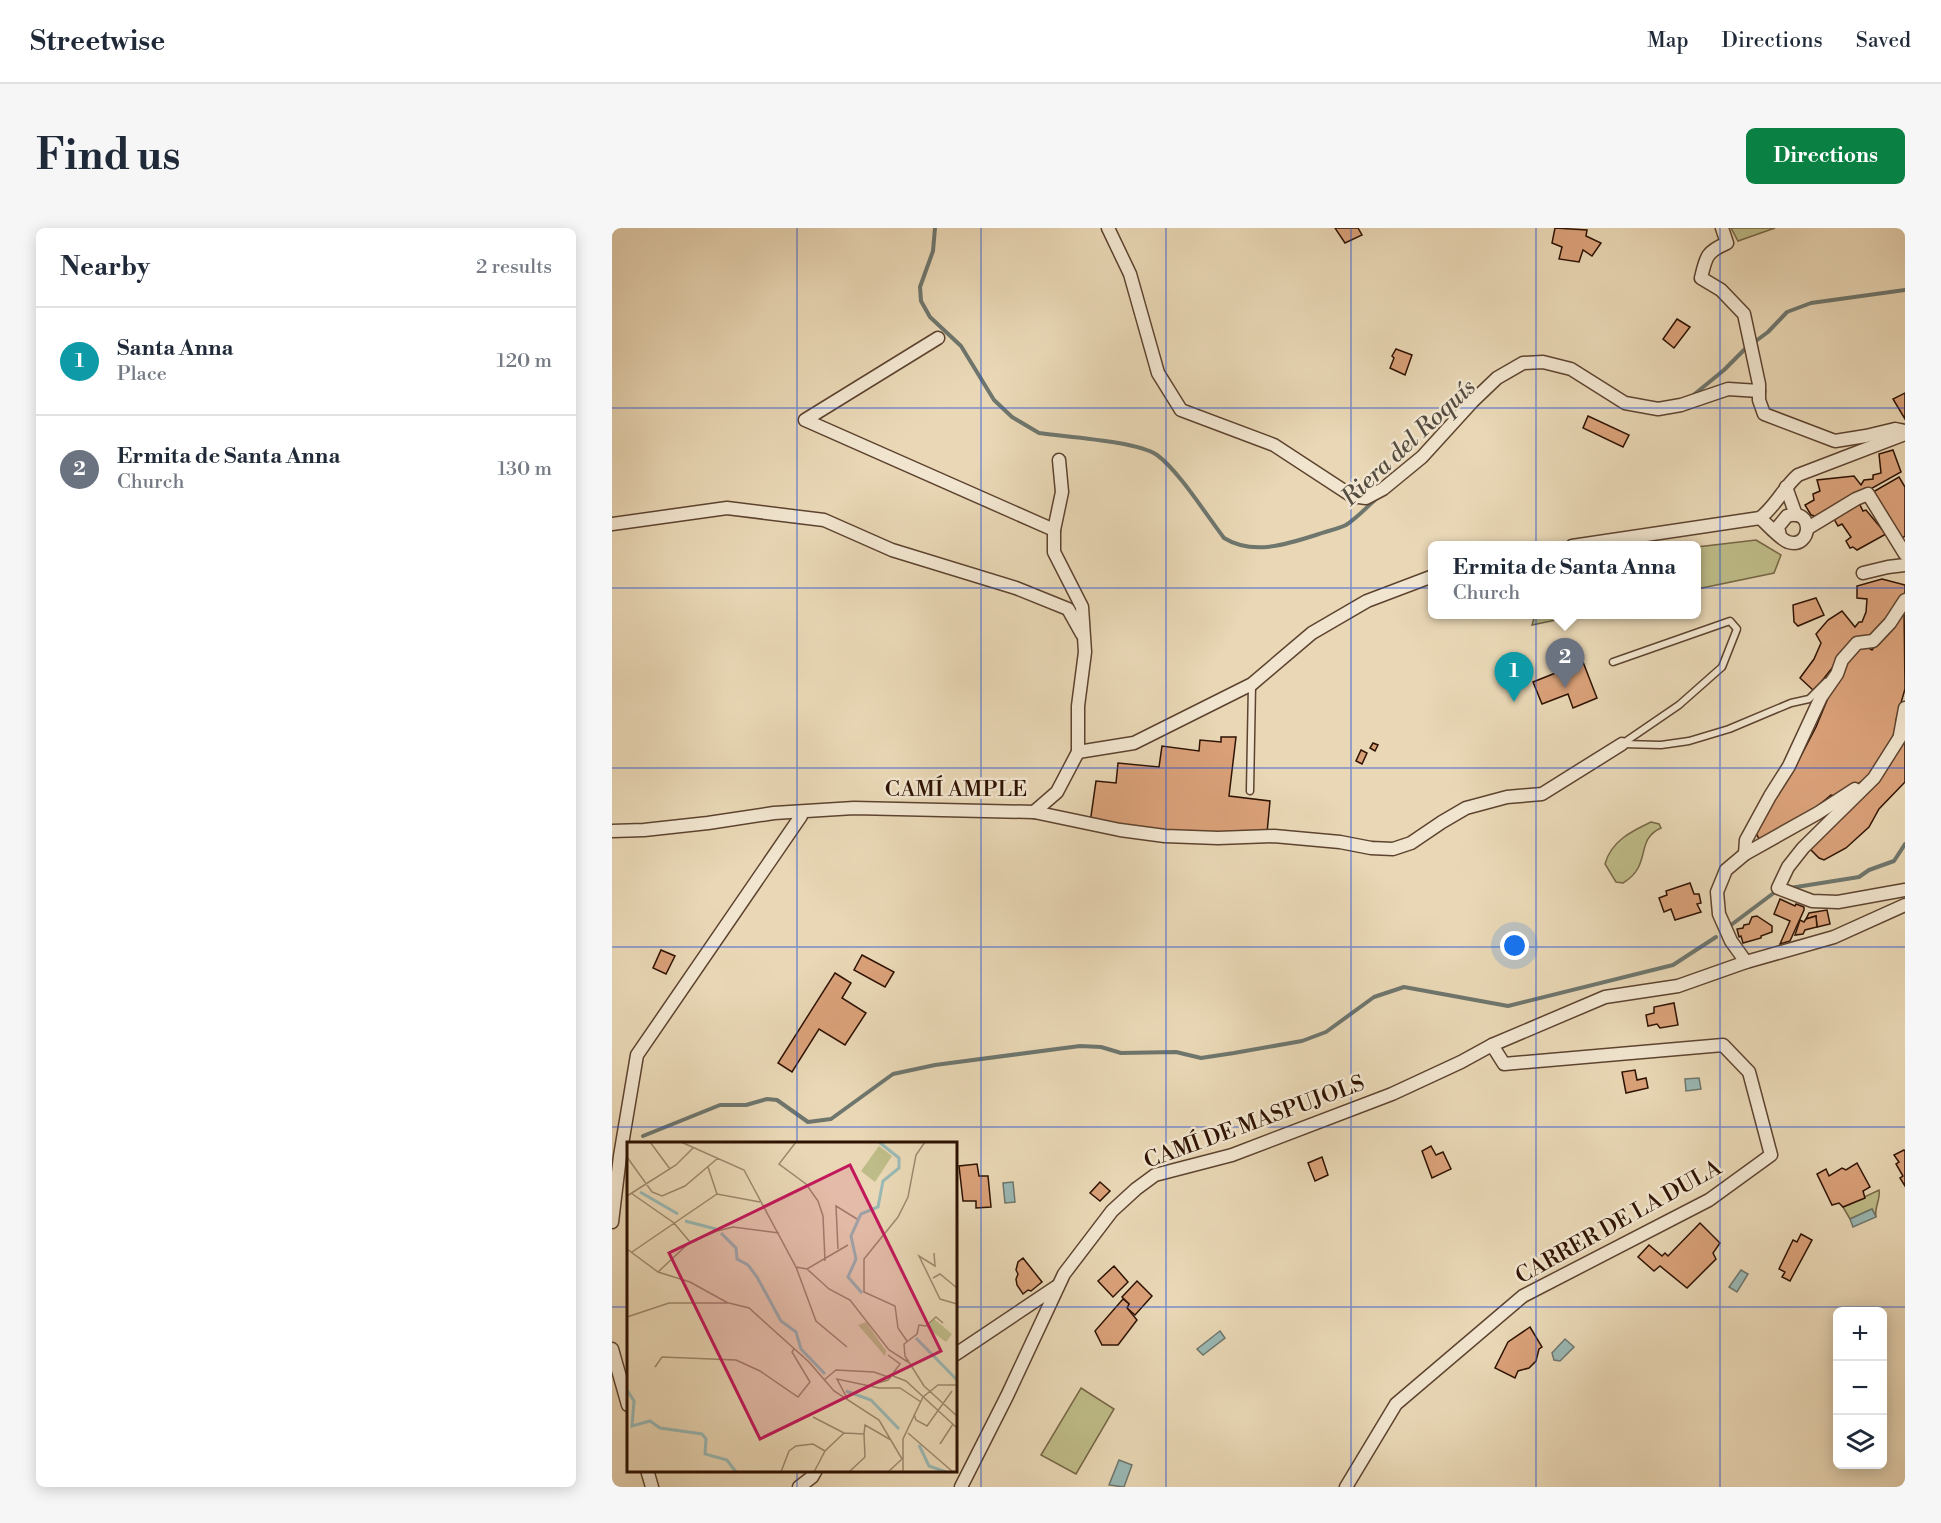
<!DOCTYPE html>
<meta charset="utf-8">
<style>
body{margin:0;font-family:"Libre Bodoni",serif;background:#f6f6f7;color:#1f2937}
.controls{position:absolute;right:18px;bottom:18px;display:grid;overflow:hidden;border-radius:9px;box-shadow:0 3px 15px #0003}
.controls button{width:54px;height:54px;display:grid;place-items:center;padding:0;border:0;border-bottom:2px solid #e0e1e3;background:#fff;color:#1f2937;font:30px sans-serif}
.you{position:absolute;left:903px;top:718px;width:21px;height:21px;margin:-15px;border:4px solid #fff;border-radius:50%;background:#1a73e8;box-shadow:0 0 0 9px #1a73e833}
.badge{display:grid;place-items:center;width:39px;height:39px;border-radius:50%;background:#0b8043;color:#fff;font-size:20px;font-weight:700}
.pin{position:absolute;translate:-50% -50px;filter:drop-shadow(0 2px 3px #0008)}
.pin::after{content:'';position:absolute;top:32px;width:21px;height:18px;background:inherit;clip-path:polygon(0 0,100% 0,50% 100%)}
.popup{position:absolute;left:816px;top:313px;width:273px;height:78px;box-sizing:border-box;display:grid;place-content:center;border-radius:9px;background:#fff;filter:drop-shadow(0 2px 4px #0005);font-size:20px;white-space:nowrap;color:#747a83}
.popup b{font-size:22px;color:#1f2937}
.popup::after{content:'';position:absolute;left:50%;top:100%;margin-left:-12px;border:12px solid transparent;border-top-color:#fff}
.list{margin:0;padding:0;list-style:none}
h2{display:flex;justify-content:space-between;align-items:center;height:78px;margin:0;padding:0 24px;font-size:26px}
h2 small{font-size:20px;font-weight:400;color:#747a83}
.list li{display:grid;grid-template-columns:39px 1fr auto;gap:18px;align-items:center;box-sizing:border-box;height:108px;padding:0 24px;border-top:2px solid #e0e1e3}
.list b{display:block;font-size:22px;white-space:nowrap}
.list p{margin:0;font-size:20px;white-space:nowrap;color:#747a83}
.list em{font-size:20px;font-style:normal;color:#747a83}
.icon{flex:none;width:33px;height:33px;fill:none;stroke:currentColor;stroke-width:2;stroke-linecap:round;stroke-linejoin:round}
.map{position:relative;flex:none;width:1293px;height:1259px;overflow:hidden;border-radius:9px}
header{display:flex;align-items:center;gap:36px;box-sizing:border-box;height:84px;padding:0 30px;background:#fff;border-bottom:2px solid #e0e1e3}
header strong{font-size:28px}
nav{display:flex;gap:33px;margin-inline-start:auto;font-size:21px}
.intro{display:flex;align-items:center;justify-content:space-between;box-sizing:border-box;height:144px;padding:0 36px}
h1{margin:0;font-size:42px}
.button{padding:15px 27px;border-radius:9px;background:#0b8043;color:#fff;font-size:21px;font-weight:700}
main{display:flex;gap:36px;padding:0 36px}
aside{flex:1;background:#fff;border-radius:9px;box-shadow:0 3px 15px #0003}
.map>svg:first-child{display:block}
.green{fill:#bebc88;stroke:#766745;stroke-width:1.5}
.water{fill:#99b8b4;stroke:#6e766d;stroke-width:1.5}
.lines{fill:none;stroke-linecap:round;stroke-linejoin:round}
.stream{stroke:#6e766d;stroke-width:4}
.building{fill:#daa179;stroke:#2e1202;stroke-width:1.5}
.lane-casing{stroke:#5d432f;stroke-width:9}
.street-casing{stroke:#5d432f;stroke-width:15}
.lane{stroke:#f1e5cf;stroke-width:6}
.street{stroke:#f1e5cf;stroke-width:12}
.grid{fill:none;stroke:#1d4ed8;stroke-width:1.5;stroke-opacity:0.55}
.labels{text-anchor:middle;stroke-width:5;stroke-linejoin:round;paint-order:stroke}
.street-label{font-size:22px;fill:#2e1202;stroke:#f1e5cf}
.water-label{font-size:24px;font-style:italic;fill:#534c40;stroke:#f1e5cf}
.inset-river{fill:none;stroke:#99b8b4;stroke-width:3}
.inset-road{fill:none;stroke:#9e886d;stroke-width:1.5}
.view{fill:#c2185b;fill-opacity:0.15;stroke:#c2185b;stroke-width:3}
.inset-edge{fill:none;stroke:#2e1202;stroke-width:3}
</style>
<header>
<strong>Streetwise</strong>
<nav><a>Map</a><a>Directions</a><a>Saved</a></nav>
</header>
<div class="intro"><h1>Find us</h1><a class="button">Directions</a></div>
<main>
<aside>
<h2>Nearby<small>2 results</small></h2>
<ul class="list">
<li><span class="badge" style="background:#0f9aa8">1</span><div><b>Santa Anna</b><p>Place</p></div><em>120 m</em></li>
<li><span class="badge" style="background:#6b7280">2</span><div><b>Ermita de Santa Anna</b><p>Church</p></div><em>130 m</em></li>
</ul>
</aside>
<div class="map">
<svg width="1293" height="1259" viewBox="0 0 1293 1259">
<rect width="100%" height="100%" fill="#e9d7b5"/>
<filter id="stains"><feTurbulence type="fractalNoise" baseFrequency=".00333" numOctaves="4"/><feColorMatrix values="0 0 0 0 .2 0 0 0 0 .09 0 0 0 0 .02 0 0 0 .5 -.17"/></filter>
<radialGradient id="worn" r=".72"><stop offset=".6" stop-color="#630" stop-opacity="0"/><stop offset="1" stop-color="#630" stop-opacity=".3"/></radialGradient>
<g class="green">
<path d="M1119,0H1163L1126,13Z"/>
<path d="M1144,312L1169,327L1162,345L1085,361V319Z"/>
<path d="M923,387V386L968,387L920,397Z"/>
<path d="M1039,594L1047,596L1049,600C1022,612 1041,637 1011,655L1004,654L993,636C999,613 1020,603 1039,594Z"/>
<path d="M1267,962C1269,971 1262,979 1264,989L1260,981L1238,991L1231,979Z"/>
<path d="M469,1160L502,1181L464,1246L429,1227Z"/>
</g>
<g class="water">
<path d="M1087,850L1089,861L1074,863L1073,851Z"/>
<path d="M401,954L403,974L393,975L391,955Z"/>
<path d="M1260,981L1264,989L1241,999L1238,991Z"/>
<path d="M1129,1042L1136,1046L1125,1064L1117,1059Z"/>
<path d="M608,1103L613,1110L591,1127L585,1121Z"/>
<path d="M953,1111L962,1119L948,1133L942,1132L940,1125Z"/>
<path d="M507,1232L520,1237L512,1259L497,1257Z"/>
</g>
<g class="lines">
<g class="stream">
<path d="M323,0L321,23L308,59L309,73L318,89L349,118L382,172L400,189L427,205C454,209 525,213 545,227C566,242 595,288 612,310C641,328 676,316 707,306C715,303 726,301 734,297C745,290 756,278 766,269"/>
<path d="M1079,169L1112,142L1133,121L1156,104L1175,84L1199,75L1293,62"/>
<path d="M1178,660L1247,649L1257,642L1282,633L1293,616"/>
<path d="M1119,697L1163,664"/>
<path d="M31,908L108,877H134L155,871L165,872L196,894L219,891L281,846L323,837L468,818L489,819L509,825L564,824L589,830L622,825L690,813L714,804L762,769L792,759L896,778L1061,737L1104,709"/>
</g>
</g>
<g class="building">
<path d="M723,0H746L750,7L733,15Z"/>
<path d="M943,0L975,2L974,8L989,15L980,28L971,22L967,34L947,31L950,19L940,15Z"/>
<path d="M1065,91L1078,99L1062,120L1051,111Z"/>
<path d="M784,121L800,127L793,147L778,140L782,130L780,128Z"/>
<path d="M1293,165V191L1281,171Z"/>
<path d="M976,188L1017,207L1011,219L971,200Z"/>
<path d="M1281,222L1289,244L1214,286L1207,289L1199,287L1193,277L1202,272L1201,266L1208,263L1205,252L1242,248L1249,257L1252,252L1261,251V247L1269,245L1267,226Z"/>
<path d="M1287,249L1293,259V308L1290,310L1261,264Z"/>
<path d="M1247,275L1251,283L1254,282L1274,306L1245,322L1241,319L1238,320L1234,313L1239,309L1230,296L1226,298L1222,291Z"/>
<path d="M1270,351L1293,357V365L1277,392L1264,406L1227,431L1202,463L1188,450L1202,431L1209,415L1204,406L1216,392L1230,383L1243,399L1247,394H1250L1254,384L1255,371L1245,370V358Z"/>
<path d="M1204,370L1212,387L1186,398L1182,394L1181,377Z"/>
<path d="M1292,379L1293,461L1284,492V505L1258,548L1226,569L1219,567L1207,577L1208,580L1150,612L1147,611L1143,603L1180,545L1204,499L1226,446L1250,416L1260,422Z"/>
<path d="M971,434L985,470L961,480L956,466L930,476L921,454Z"/>
<path d="M1293,507V554L1267,581L1257,599L1234,620L1212,632L1207,630L1198,621Z"/>
<path d="M609,509H624L617,568L658,573L655,605L603,608L478,595L484,553L504,555L506,535L547,539L550,518L587,523L588,512L609,514Z"/>
<path d="M761,515L766,517L763,523L758,520Z"/>
<path d="M749,522L755,525L750,536L744,533Z"/>
<path d="M1078,655L1082,666H1087L1089,675L1085,676L1089,684L1063,692L1059,681L1052,684L1047,670L1055,667L1054,663Z"/>
<path d="M1168,671L1183,678L1184,676L1192,679V682L1178,713L1168,716L1178,693L1162,686Z"/>
<path d="M1215,682L1218,696L1205,699L1204,688L1194,691L1197,685Z"/>
<path d="M1145,688L1160,698V704L1149,708V710L1131,715L1129,708L1127,709L1125,701L1131,700L1132,697L1137,696L1140,689Z"/>
<path d="M1204,688L1205,699L1193,702L1191,706L1183,707L1188,692L1192,694L1194,691Z"/>
<path d="M49,722L63,728L54,746L41,740Z"/>
<path d="M250,727L282,744L273,759L242,742Z"/>
<path d="M223,745L239,755L230,770L254,785L233,817L207,801L180,844L166,835Z"/>
<path d="M1062,775L1066,797L1048,800L1045,796L1036,798L1034,787L1042,785V779Z"/>
<path d="M1023,842L1025,852L1034,850L1036,860L1014,865L1010,844Z"/>
<path d="M819,918L824,927L831,924L839,941L820,950L810,923Z"/>
<path d="M1292,922L1293,923V958L1288,950L1291,948L1284,936L1287,934L1282,927Z"/>
<path d="M710,929L716,947L703,953L696,935Z"/>
<path d="M1245,935L1258,959L1251,963L1253,970L1231,979L1227,975L1220,977L1205,946L1214,941L1217,948L1230,940L1234,942Z"/>
<path d="M365,936L367,948H376L379,979L364,980V973H351L347,938Z"/>
<path d="M488,954L498,963L488,973L478,965Z"/>
<path d="M1088,995L1108,1015L1101,1025L1104,1031L1075,1060L1048,1038L1042,1043L1026,1029L1037,1017L1050,1028L1053,1025L1056,1028Z"/>
<path d="M1189,1006L1200,1012L1178,1053L1170,1049L1173,1044L1167,1041L1181,1012L1185,1014Z"/>
<path d="M411,1030L430,1054L419,1063L416,1062L411,1066L405,1057L404,1051L406,1046L404,1042L406,1034Z"/>
<path d="M502,1038L516,1054L501,1069L486,1053Z"/>
<path d="M525,1053L540,1068L523,1087L515,1080L517,1076L510,1069Z"/>
<path d="M511,1071L517,1076L515,1080L525,1092L506,1117H490L483,1103Z"/>
<path d="M918,1099L930,1119L927,1121L924,1133L917,1140L906,1143L903,1150L883,1140L896,1114Z"/>
</g>
<g class="lines">
<defs>
<g id="lane">
<path d="M1001,434L1118,393L1125,401L1110,439L1067,477L1010,516"/>
<path d="M1011,516L1049,517L1077,513L1117,501L1179,475L1197,471L1214,454"/>
<path d="M638,563L640,457"/>
</g>
<g id="street">
<path d="M496,0L518,46L546,145L569,182L662,217L740,268L754,270L771,261L810,229L861,173L885,150L911,135L931,134L959,141L1013,175L1046,181L1069,177L1116,161L1147,163"/>
<path d="M1110,0L1115,15C1094,24 1094,29 1089,50L1109,62L1132,86L1147,156V172L1152,186L1223,213L1254,208L1283,201L1293,203"/>
<path d="M326,110L193,192L442,302"/>
<path d="M1174,259L1184,287"/>
<path d="M1148,290C1155,296 1168,311 1176,314C1200,322 1203,279 1175,288L1166,299L1168,308"/>
<path d="M0,296L115,280L212,292L280,322L404,360L456,381L470,406"/>
<path d="M1196,300L1244,271L1256,266L1293,326"/>
<path d="M960,318L1148,290C1164,278 1171,260 1186,247L1293,206"/>
<path d="M1251,345L1276,339L1293,337"/>
<path d="M1293,501L1262,550L1191,620L1176,639L1166,660L1200,673L1226,674L1293,662"/>
<path d="M1288,507L1293,480"/>
<path d="M466,524L522,515L640,456L700,405L755,373L821,348"/>
<path d="M422,584L508,602L553,608L606,610L662,608L728,614L759,620L781,621L799,615L830,594L854,580L895,569L930,566L1010,516"/>
<path d="M0,603L32,602L96,595L162,585L242,580L422,584L445,564L466,524V478L473,424L470,379L442,324V302L450,264L447,232"/>
<path d="M1133,626L1134,612L1158,568L1177,538L1209,469L1225,446L1230,432L1245,415L1261,413L1278,395L1293,372"/>
<path d="M1134,734L1119,713L1107,686L1105,664L1114,642L1133,626L1206,585L1243,561"/>
<path d="M0,994L8,928L25,827L189,588"/>
<path d="M0,1121L16,1177"/>
<path d="M344,1126L444,1059"/>
<path d="M35,1242L40,1259"/>
<path d="M187,1259L200,1249L204,1242"/>
<path d="M349,1259L395,1168L452,1046L500,983L524,961L543,947L620,927L780,866L849,834L880,817L993,769L1066,758L1134,734L1222,709L1293,677"/>
<path d="M734,1259L784,1176L911,1068L1097,972L1159,927L1137,844L1111,817L892,836L880,817"/>
</g>
</defs>
<use href="#lane" class="lane-casing"/>
<use href="#street" class="street-casing"/>
<use href="#lane" class="lane"/>
<use href="#street" class="street"/>
</g>
<path class="grid" d="M185,0V916M369,0V1259M554,0V1259M739,0V1259M924,0V1259M1108,0V1259M0,180H1293M0,360H1293M0,540H1293M0,719H1293M0,899H1293M0,1079H16M344,1079H1293M185,1242V1259"/>
<g class="labels">
<g class="street-label">
<text x="344" y="568">CAMÍ AMPLE</text>
<text transform="translate(642 893) rotate(-20)" y="8">CAMÍ DE MASPUJOLS</text>
<text transform="translate(1006 993) rotate(-29)" y="8">CARRER DE LA DULA</text>
</g>
<g class="water-label">
<text transform="translate(796 214) rotate(-43)" y="8">Riera del Roquís</text>
</g>
</g>
<g transform="translate(15 914)">
<rect width="330" height="330" fill="#e9d7b5"/>
<path d="M252,4L265,14L248,40L234,29ZM307,177L325,192L319,200L300,186ZM239,180L259,209L258,214L231,183Z" fill="#bebc88"/>
<path class="inset-river" d="M13,50L51,72M58,79L89,87M94,91L109,106L110,117L121,123L130,135L154,179L169,190L174,207L198,232M235,151L221,135L229,117L224,94L234,72L251,65L256,39L272,26V16L252,0M289,196L330,238M0,248L7,259L5,284L23,279L33,286L75,292L79,297L78,312L100,318L109,330M219,249L244,258L272,287M292,303L302,324L319,330"/>
<path class="inset-road" d="M23,0L43,27M54,0L117,28L169,125L180,127L221,103M169,0L152,22L179,42L191,59L196,74L198,119M0,15L25,50L35,54L58,44L91,16M81,25L90,52M4,51L47,81L63,100M0,54L49,23L66,6M0,107L31,130L63,140L101,161M211,107L209,64L230,77M5,110L90,52L133,60M307,111L308,124L292,114L313,157L330,162M169,125L189,179L220,205M180,127L202,147L223,158L262,208L281,220M31,130L63,100L90,89L106,85L152,91M306,136L313,132L330,146M0,175L42,161H102L122,166L182,220L207,249L252,278L275,317M316,181L309,175L299,184L292,183L290,192L277,202L278,214L297,244L330,274M280,199L271,186L268,164L237,150V117L271,75L281,55L289,13L298,0M28,225L35,215L109,218L133,229L171,255L183,240L165,210L167,207M266,234L279,239L330,286M197,238L209,228L247,230L264,236M244,243L261,238L273,222L261,213M221,258L210,237L252,246H273L294,260M287,272L289,278L300,284L325,249M186,275L217,291M281,291L326,330M313,302L326,282M154,330L162,309L169,304L186,302L198,309M187,330L198,309L217,291L237,292L238,283L264,298M222,330L238,315L237,292M261,330L275,317M276,330V297L296,255L311,243H330"/>
<path class="view" d="M223,23L314,209L133,297L42,111Z"/>
<rect width="330" height="330" class="inset-edge"/>
</g>
<rect width="100%" height="100%" filter="url(#stains)"/>
<rect width="100%" height="100%" fill="url(#worn)"/>
</svg>
<div class="controls">
<button>+</button>
<button>−</button>
<button><svg class="icon" aria-label="layers" viewBox="0 0 24 24"><path d="M12 4l9 5-9 5-9-5zM3 14l9 5 9-5"/></svg></button>
</div>
<div class="you"></div>
<div class="pin badge" style="left:902px;top:474px;background:#0f9aa8">1</div>
<div class="pin badge" style="left:953px;top:460px;background:#6b7280">2</div>
<div class="popup"><b>Ermita de Santa Anna</b>Church</div>
</div>
</main>
